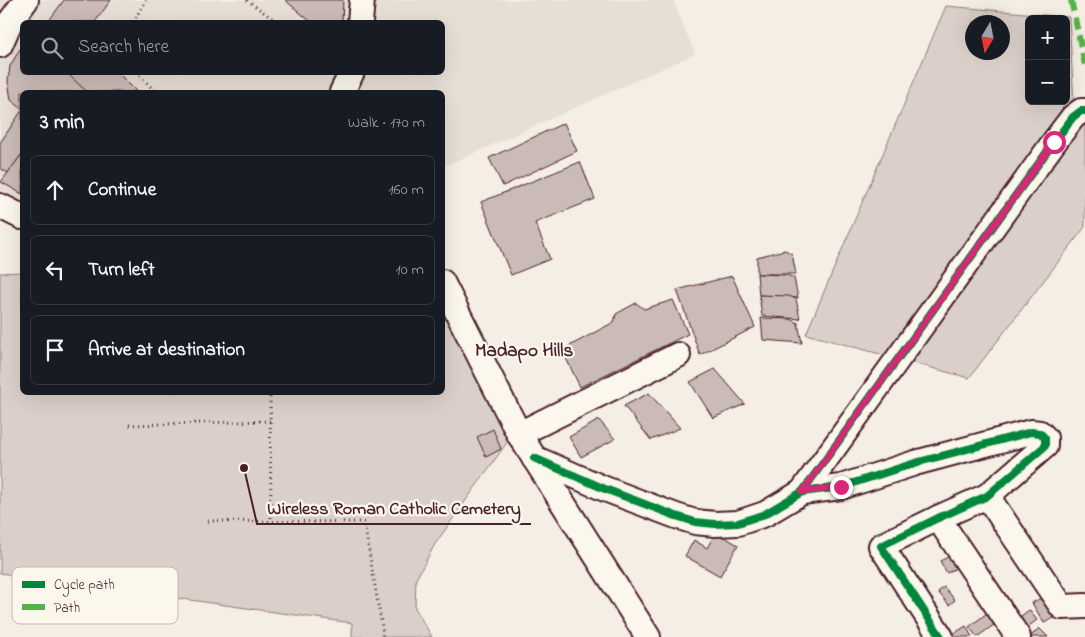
<!DOCTYPE html>
<meta charset="utf-8">
<style>
body{margin:0;font-family:"Indie Flower",sans-serif;background:#20242c;color:#f1f3f6}
.controls{position:absolute;right:15px;top:15px;display:grid;overflow:hidden;border-radius:8px;box-shadow:0 5px 20px #0002}
.controls button{width:45px;height:45px;display:grid;place-items:center;padding:0;border:0;border-bottom:1px solid #363941;background:#171b24;color:#f1f3f6;font:25px sans-serif}
.compass{position:absolute;left:965px;top:15px;width:45px;height:45px;border-radius:50%;background:#171b24;box-shadow:0 5px 20px #0002;rotate:190deg}
.stop{position:absolute;width:15px;height:15px;margin:-11px;border:4px solid #db2777;border-radius:50%;background:#fff}
.stop.end{background:#db2777;border-color:#fff;box-shadow:0 1px 5px #0008}
.list{margin:0;padding:0;list-style:none}
h2{display:flex;justify-content:space-between;align-items:center;height:65px;margin:0;padding:0 20px;font-size:21px}
h2 small{font-size:16px;font-weight:400;color:#9ea1a6}
.list li{display:grid;grid-template-columns:32px 1fr auto;gap:15px;align-items:center;box-sizing:border-box;height:70px;margin:0 10px 10px;padding:0 10px;border:1px solid #363941;border-radius:8px}
.list b{display:block;font-size:19px;white-space:nowrap}
.list em{font-size:16px;font-style:normal;color:#9ea1a6}
.icon{flex:none;width:28px;height:28px;fill:none;stroke:currentColor;stroke-width:2;stroke-linecap:round;stroke-linejoin:round}
.map{position:relative;flex:none;width:1085px;height:637px;overflow:hidden}
.search{position:absolute;background:#171b24;box-shadow:0 5px 20px #0002;left:20px;top:20px;width:425px;height:55px;display:flex;align-items:center;gap:12px;box-sizing:border-box;padding:0 18px;border-radius:8px;color:#9ea1a6;font-size:19px}
.panel{position:absolute;background:#171b24;box-shadow:0 5px 20px #0002;left:20px;top:90px;width:425px;height:305px;border-radius:8px}
.map>svg:first-child{display:block}
.built{fill:#e7dfd6;fill-rule:evenodd}
.green{fill:#dbd0c9;stroke:#92787a;fill-rule:evenodd}
.building{fill:#cabbb6;stroke:#4a1f2b}
.lines{fill:none;stroke-linecap:round;stroke-linejoin:round}
.minor-casing{stroke:#4a1f2b;stroke-width:28}
.path{stroke:#4a1f2b;stroke-width:3;stroke-dasharray:1 4;stroke-linecap:butt}
.minor{stroke:#fbf7ec;stroke-width:24}
.quiet{stroke:#57b146;stroke-width:6;stroke-dasharray:12 6;stroke-linecap:butt}
.cycleway-casing{stroke:#fbf7ec;stroke-width:11}
.cycleway{stroke:#00873e;stroke-width:8}
.route{stroke:#db2777;stroke-width:6}
.labels{text-anchor:middle;stroke-width:4.5;stroke-linejoin:round;paint-order:stroke}
.quarter-label{font-size:19px;font-weight:bold;fill:#4a1f2b;stroke:#fbf7ec}
.key{fill:#fbf7ec;stroke:#c6b6b2;stroke-width:1}
.key-label{font-size:14px;fill:#4a1f2b}
.leader{fill:none;stroke:#4a1f2b;stroke-width:2}
.callout-dot{fill:#4a1f2b;stroke:#fbf7ec;stroke-width:2}
.callout-label{font-size:18px;text-anchor:middle;font-weight:bold;fill:#4a1f2b;stroke:#fbf7ec;stroke-width:4.5;stroke-linejoin:round;paint-order:stroke}
</style>
<div class="map">
<svg width="1085" height="637" viewBox="0 0 1085 637">
<rect width="100%" height="100%" fill="#f4eee4"/>
<filter id="ink" filterUnits="userSpaceOnUse"><feTurbulence type="fractalNoise" baseFrequency=".02" numOctaves="2"/><feDisplacementMap in="SourceGraphic" scale="10" xChannelSelector="R" yChannelSelector="G"/><feConvolveMatrix kernelMatrix="1 2 1 2 8 2 1 2 1" color-interpolation-filters="sRGB"/></filter>
<g filter="url(#ink)">
<path class="built" d="M0,0H673L695,54L443,167L442,92H22V203L0,191ZM22,22H442V72H22Z"/>
<g class="green">
<path d="M946,6L1069,17L1074,103L1085,127V227L969,378L806,334ZM1029,19H1066V101H1029ZM972,22H1002V52H972Z"/>
<path d="M22,272V392H442L443,311L508,441L435,544L416,579L415,608L432,637H352V623L0,573V273Z"/>
</g>
<g class="building">
<path d="M64,0H111L95,22H48Z"/>
<path d="M285,0H343L342,22H311Z"/>
<path d="M20,49L22,51V72H65L91,91L90,92H22V109L11,100L8,81L10,66Z"/>
<path d="M71,72H117L137,92H87L69,75Z"/>
<path d="M22,110V154L8,173L0,168V143Z"/>
<path d="M564,123L577,151L503,186L489,158Z"/>
<path d="M22,154V194L1,182Z"/>
<path d="M580,162L595,199L535,223L550,259L511,275L481,202Z"/>
<path d="M785,250L792,254L796,274H757V257Z"/>
<path d="M757,274L787,275L794,278L798,298L759,295Z"/>
<path d="M732,276L755,327L700,355L677,290Z"/>
<path d="M759,295L789,296L796,299L800,319L762,316Z"/>
<path d="M673,300L688,334L580,387L562,350L614,322L616,314L636,303L644,309Z"/>
<path d="M761,318L791,319L798,323L802,343L763,340Z"/>
<path d="M715,369L745,404L713,418L690,382Z"/>
<path d="M649,393L680,428L651,440L624,406Z"/>
<path d="M599,420L615,439L581,457L569,437Z"/>
<path d="M493,429L501,449L486,457L477,437Z"/>
<path d="M716,532L738,545L720,576L685,556L694,540L707,548Z"/>
<path d="M952,555L958,567L947,573L940,561Z"/>
<path d="M944,587L955,600L949,605L938,592Z"/>
<path d="M1043,597L1056,617L1044,623L1032,603Z"/>
<path d="M1029,610L1037,620L1021,632L1013,622Z"/>
<path d="M987,613L995,624L977,637L969,627Z"/>
<path d="M966,626L972,637H954L953,634Z"/>
<path d="M1039,628L1048,637H1030Z"/>
</g>
<g class="lines">
<defs>
<g id="minor">
<path d="M360,22L362,0"/>
<path d="M0,45L10,22L26,0"/>
<path d="M342,92L352,72"/>
<path d="M0,206L22,217"/>
<path d="M442,282L519,434L648,637"/>
<path d="M519,434L678,355"/>
<path d="M534,458L605,489L676,516L695,522L715,524L738,523L765,514L802,492L841,487L915,463L1031,432L1040,433L1045,438V446L987,496L938,518L881,546L941,637"/>
<path d="M802,492L1054,142L1073,117L1081,111H1085"/>
<path d="M987,496L1062,607L1085,606"/>
<path d="M938,518L1018,637"/>
</g>
</defs>
<use href="#minor" class="minor-casing"/>
<g class="path">
<path d="M247,0L277,22"/>
<path d="M133,22L146,0"/>
<path d="M136,72L156,92"/>
<path d="M270,392L271,522"/>
<path d="M129,425L270,421"/>
<path d="M208,521L364,522L383,633L382,637"/>
</g>
<use href="#minor" class="minor"/>
<path class="quiet" d="M1071,0L1085,65"/>
<defs>
<g id="cycleway">
<path d="M534,458L605,489L676,516L695,522L715,524L738,523L765,514L802,492L841,487L915,463L1031,432L1040,433L1045,438V446L987,496L938,518L881,546L941,637"/>
<path d="M802,492L1054,142L1073,117L1081,111H1085"/>
</g>
</defs>
<use href="#cycleway" class="cycleway-casing"/>
<use href="#cycleway" class="cycleway"/>
</g>
</g>
<g class="lines" filter="url(#ink)">
<path class="route" d="M841,487L802,492L1054,142"/>
</g>
<g class="labels">
<g class="quarter-label">
<text x="524" y="356">Madapo Hills</text>
</g>
</g>
<rect x="12" y="567" width="166" height="57" rx="8" class="key"/>
<rect x="22" y="581" width="23" height="7" fill="#00873e"/>
<rect x="22" y="604" width="23" height="6" fill="#57b146"/>
<g class="key-label">
<text x="54" y="589">Cycle path</text>
<text x="54" y="612">Path</text>
</g>
<path class="leader" d="M244 468L257 524H531"/>
<circle class="callout-dot" cx="244" cy="468" r="5"/>
<g class="callout-label">
<text x="394" y="514">Wireless Roman Catholic Cemetery</text>
</g>
</svg>
<div class="controls">
<button>+</button>
<button>−</button>
</div>
<svg class="compass" viewBox="-18 -18 36 36"><path d="M0-13l5 13h-10z" fill="#e53935"/><path d="M0 13l5-13h-10z" fill="#9ea1a6"/></svg>
<div class="stop" style="left:1054px;top:142px"></div>
<div class="stop end" style="left:841px;top:487px"></div>
<div class="search"><svg class="icon" aria-label="search" viewBox="0 0 24 24"><circle cx="10" cy="10" r="6"/><path d="M15 15l6 6"/></svg>Search here</div>
<section class="panel">
<h2>3 min<small>Walk · 170 m</small></h2>
<ul class="list">
<li><svg class="icon" aria-label="ahead" viewBox="0 0 24 24"><path d="M12 20V5M6 11l6-6 6 6"/></svg><div><b>Continue</b></div><em>160 m</em></li>
<li><svg class="icon" aria-label="left" viewBox="0 0 24 24"><path d="M17 20v-9H6M10 6l-5 5 5 5"/></svg><div><b>Turn left</b></div><em>10 m</em></li>
<li><svg class="icon" aria-label="arrive" viewBox="0 0 24 24"><path d="M6 21V4h12l-3 4 3 4H6"/></svg><div><b>Arrive at destination</b></div></li>
</ul>
</section>
</div>
